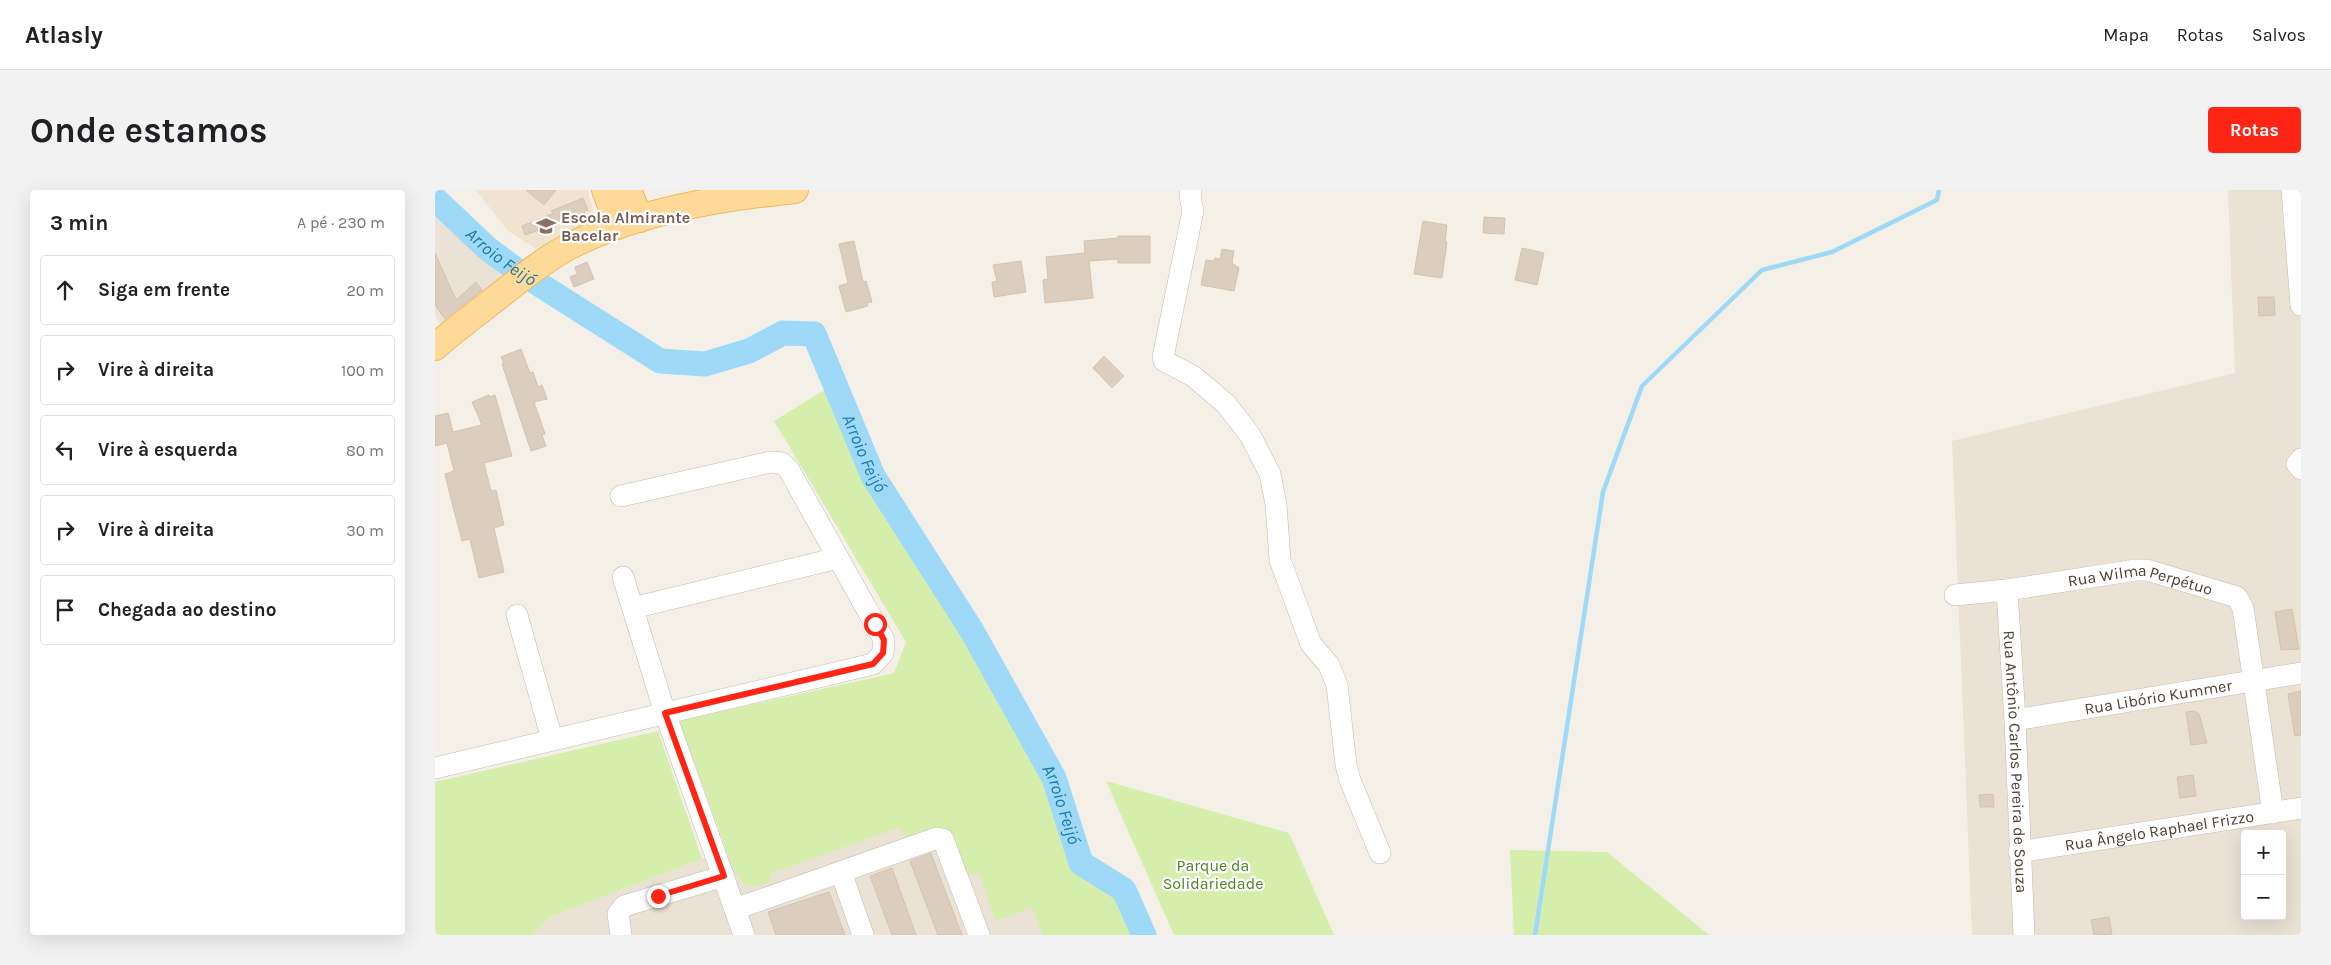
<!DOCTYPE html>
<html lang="pt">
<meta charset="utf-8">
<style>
body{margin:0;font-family:Karla,sans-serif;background:#f2f2f2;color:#202124}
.controls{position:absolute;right:15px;bottom:15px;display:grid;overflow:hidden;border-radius:5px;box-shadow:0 5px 20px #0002}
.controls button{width:45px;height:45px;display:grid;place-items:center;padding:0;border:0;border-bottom:1px solid #e0e0e0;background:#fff;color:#202124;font:25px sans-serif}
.stop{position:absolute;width:15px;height:15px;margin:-11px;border:4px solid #ff2515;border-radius:50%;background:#fff}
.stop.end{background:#ff2515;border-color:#fff;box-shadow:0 1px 5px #0008}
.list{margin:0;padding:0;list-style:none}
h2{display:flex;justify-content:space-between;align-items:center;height:65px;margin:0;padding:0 20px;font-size:21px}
h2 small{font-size:16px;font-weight:400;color:#757577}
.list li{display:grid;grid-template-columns:32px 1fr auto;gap:15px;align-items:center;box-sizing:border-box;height:70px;margin:0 10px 10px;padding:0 10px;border:1px solid #e0e0e0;border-radius:5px}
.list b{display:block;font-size:19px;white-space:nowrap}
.list em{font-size:16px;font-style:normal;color:#757577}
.icon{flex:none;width:28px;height:28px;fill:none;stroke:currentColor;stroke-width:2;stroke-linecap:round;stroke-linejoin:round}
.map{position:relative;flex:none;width:1866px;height:745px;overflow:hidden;border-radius:5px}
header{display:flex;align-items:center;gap:30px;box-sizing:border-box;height:70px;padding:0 25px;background:#fff;border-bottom:1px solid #e0e0e0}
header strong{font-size:24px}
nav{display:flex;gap:28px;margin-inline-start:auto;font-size:18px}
.intro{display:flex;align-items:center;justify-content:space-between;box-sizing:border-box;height:120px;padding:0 30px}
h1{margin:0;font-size:35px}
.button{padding:12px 22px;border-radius:5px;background:#ff2515;color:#fff;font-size:18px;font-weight:700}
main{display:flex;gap:30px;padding:0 30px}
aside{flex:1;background:#fff;border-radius:5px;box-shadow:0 5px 20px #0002}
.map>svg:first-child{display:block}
.residential{fill:#eae2d5;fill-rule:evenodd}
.education{fill:#f0e4d0}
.green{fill:#d5eeac}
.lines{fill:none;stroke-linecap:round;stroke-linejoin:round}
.stream{stroke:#9edaf8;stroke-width:4.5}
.river{stroke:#9edaf8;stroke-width:25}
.building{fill:#dbcebe;stroke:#d4c2ae}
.minor-casing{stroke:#c5baac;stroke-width:22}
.major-casing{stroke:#f1b75a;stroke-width:28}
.minor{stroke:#fff;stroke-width:21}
.major{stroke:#ffd997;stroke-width:26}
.route{stroke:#ff2515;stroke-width:6}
.labels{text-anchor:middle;stroke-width:4.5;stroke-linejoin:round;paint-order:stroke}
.education-label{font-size:16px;font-weight:bold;fill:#785e54;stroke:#fff;text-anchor:start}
.street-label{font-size:16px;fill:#4a4035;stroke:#fff}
.park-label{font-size:16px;fill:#4e8321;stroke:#fff}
.water-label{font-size:18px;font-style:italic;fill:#1f79a7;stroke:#fff}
</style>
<header>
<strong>Atlasly</strong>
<nav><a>Mapa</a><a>Rotas</a><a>Salvos</a></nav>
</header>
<div class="intro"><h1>Onde estamos</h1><a class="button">Rotas</a></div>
<main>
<aside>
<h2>3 min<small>A pé · 230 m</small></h2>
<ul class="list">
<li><svg class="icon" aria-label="ahead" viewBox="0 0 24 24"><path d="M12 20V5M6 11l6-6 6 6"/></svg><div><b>Siga em frente</b></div><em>20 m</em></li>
<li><svg class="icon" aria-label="right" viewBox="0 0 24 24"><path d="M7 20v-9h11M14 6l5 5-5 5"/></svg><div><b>Vire à direita</b></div><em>100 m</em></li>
<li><svg class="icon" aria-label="left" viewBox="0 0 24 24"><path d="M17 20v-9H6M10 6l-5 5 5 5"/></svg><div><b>Vire à esquerda</b></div><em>80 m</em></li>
<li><svg class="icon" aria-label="right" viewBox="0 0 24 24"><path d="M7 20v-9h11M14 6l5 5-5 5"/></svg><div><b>Vire à direita</b></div><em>30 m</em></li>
<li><svg class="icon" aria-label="arrive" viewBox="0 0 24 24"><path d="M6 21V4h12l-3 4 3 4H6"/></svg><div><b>Chegada ao destino</b></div></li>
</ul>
</aside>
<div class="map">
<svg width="1866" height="745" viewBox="0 0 1866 745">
<rect width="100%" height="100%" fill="#f5f0e7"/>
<g class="residential">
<path d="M1793,0H1866V745H1537L1517,251L1800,183ZM1810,644H1847V726H1810Z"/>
<path d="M0,27L68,87L5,135L0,125Z"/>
<path d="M536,587L598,717L608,745H98L117,726L267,669L291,657Z"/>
</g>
<path class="education" d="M41,0H153L161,31L107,63L72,40Z"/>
<g class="green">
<path d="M396,196L433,288L554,485L611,587L640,674L684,703L701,745H608L597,717L561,731L544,683L533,686L504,639L470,647L465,637L334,684L337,691L317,697L308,693L298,678L244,531L459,483L471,452L339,231Z"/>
<path d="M223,541L267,669L117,726L98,745H0V592Z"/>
<path d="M671,591L854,643L899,745H739Z"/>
<path d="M1075,660L1172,662L1274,745H1079Z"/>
</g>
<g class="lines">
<path class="stream" d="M1100,745L1168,302L1207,196L1327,80L1397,62L1502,10L1504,0"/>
<path class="river" id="s1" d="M0,9L53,59L80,79L225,171L270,174L314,161L348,143L379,144L438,286L537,441L619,588L646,673L689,700L709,745"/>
</g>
<g class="building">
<path d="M91,0H121L109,15Z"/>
<path d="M148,8L153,20L149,21L152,30L140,34L138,29L124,33L90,45L87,36L119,23L116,21Z"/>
<path d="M1049,27L1070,28L1069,44L1048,43Z"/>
<path d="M988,31L1012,35L1010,51L1012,52L1007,88L979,84Z"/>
<path d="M683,46H715V73H683V69L654,71L658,108L610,113L608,90L613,89L611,67L650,63L649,51L683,48Z"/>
<path d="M419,51L428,92L431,91L437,112L432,113L433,116L411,122L404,96L413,93L404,54Z"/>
<path d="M1087,58L1109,63L1102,95L1080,90Z"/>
<path d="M787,59L799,61L797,73L804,78L799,101L766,95L771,70L779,71L780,68L785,69Z"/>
<path d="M0,63L21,110L41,92L47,100L10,129L0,115Z"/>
<path d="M586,71L591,102L559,107L557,92L562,91L558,75Z"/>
<path d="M152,72L159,89L139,97L135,87L142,84L140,77Z"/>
<path d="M1823,107H1839L1840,125L1824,126Z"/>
<path d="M86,159L95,183L98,182L103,197L107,195L112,209L99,212L110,244L107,245L111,256L96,261L67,174L69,173L66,167Z"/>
<path d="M669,166L689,186L677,198L658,178Z"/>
<path d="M54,205L55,207L60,205L77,266L49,273L56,301L61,300L69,335L59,338L69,382L44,388L35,349L27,351L15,305L10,284L19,281L12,253L0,256V226L13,223L18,242L47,235L37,212Z"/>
<path d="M1857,419L1864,459L1846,460L1840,422Z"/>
<path d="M1866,501V545L1860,546L1853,504Z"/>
<path d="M1759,521L1764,524L1772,553L1756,555L1751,522Z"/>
<path d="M1758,585L1761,606L1745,608L1742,587Z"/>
<path d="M1558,604L1559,617H1545L1544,605Z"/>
<path d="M496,663L501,677L527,745H503L475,671Z"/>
<path d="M457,678L481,745H457L435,686Z"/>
<path d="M394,702L410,745H341L333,722Z"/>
<path d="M1674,727L1677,744L1659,745L1656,730Z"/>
</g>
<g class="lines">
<defs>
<g id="minor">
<path d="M756,0L755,6L758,21L728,167L729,171L758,186L791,214L815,245L835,284L841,314L845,370L876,454L894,475L902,495L911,575L915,590L945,663"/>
<path d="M1857,0L1866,115"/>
<path d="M1866,269L1862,274L1866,279"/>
<path d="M188,387L230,523L309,745"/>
<path id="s2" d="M1572,400L1580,530L1589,745"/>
<path id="s3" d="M1520,405L1572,400L1701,380H1712L1802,407L1808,418L1838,623"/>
<path d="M198,418L403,368"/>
<path d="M82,425L117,549"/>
<path id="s4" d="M1580,530L1866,483"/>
<path d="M0,578L438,474L448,463L449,450L354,280L347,273L336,272L186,306"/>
<path id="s5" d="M1584,662L1866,618"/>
<path d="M406,682L428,745"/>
<path d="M300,719L502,648L508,649L544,745"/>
<path d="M186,745L183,724L189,716L289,686"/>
</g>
<g id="major">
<path d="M170,0L183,35"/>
<path d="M193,0L205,29"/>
<path d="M0,157C18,141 37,127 56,112C81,93 105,72 133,57C203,21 282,8 360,0"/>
</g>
</defs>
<use href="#minor" class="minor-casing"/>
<use href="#major" class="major-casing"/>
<use href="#minor" class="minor"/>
<use href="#major" class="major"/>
</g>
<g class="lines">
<path class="route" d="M223,706L289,686L230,523L438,474L448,463L449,450L440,434"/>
</g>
<defs>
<symbol id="school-bare" viewBox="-9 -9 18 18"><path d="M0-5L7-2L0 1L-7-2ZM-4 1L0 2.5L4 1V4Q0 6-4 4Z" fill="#8d6e63" stroke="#fff" stroke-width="2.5" paint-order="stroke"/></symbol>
</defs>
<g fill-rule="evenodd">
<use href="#school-bare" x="97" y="22" width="28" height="28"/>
</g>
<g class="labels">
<g class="education-label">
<text x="126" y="33">Escola Almirante<tspan x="126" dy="18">Bacelar</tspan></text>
</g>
<g class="street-label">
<text dy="6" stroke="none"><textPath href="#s3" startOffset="188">Rua Wilma Perpétuo</textPath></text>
<text dy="6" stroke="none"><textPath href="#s4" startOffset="145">Rua Libório Kummer</textPath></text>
<text dy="6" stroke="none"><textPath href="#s2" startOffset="172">Rua Antônio Carlos Pereira de Souza</textPath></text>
<text dy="6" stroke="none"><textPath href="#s5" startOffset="142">Rua Ângelo Raphael Frizzo</textPath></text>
</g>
<g class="park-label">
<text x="778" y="681">Parque da<tspan x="778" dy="18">Solidariedade</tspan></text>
</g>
<g class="water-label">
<text dy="6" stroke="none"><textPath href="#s1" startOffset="88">Arroio Feijó</textPath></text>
<text dy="6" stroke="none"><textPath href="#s1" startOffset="568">Arroio Feijó</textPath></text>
<text dy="6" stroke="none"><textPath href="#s1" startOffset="972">Arroio Feijó</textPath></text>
</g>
</g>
</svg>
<div class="controls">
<button>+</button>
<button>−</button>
</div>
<div class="stop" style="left:440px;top:434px"></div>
<div class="stop end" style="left:223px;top:706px"></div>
</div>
</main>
